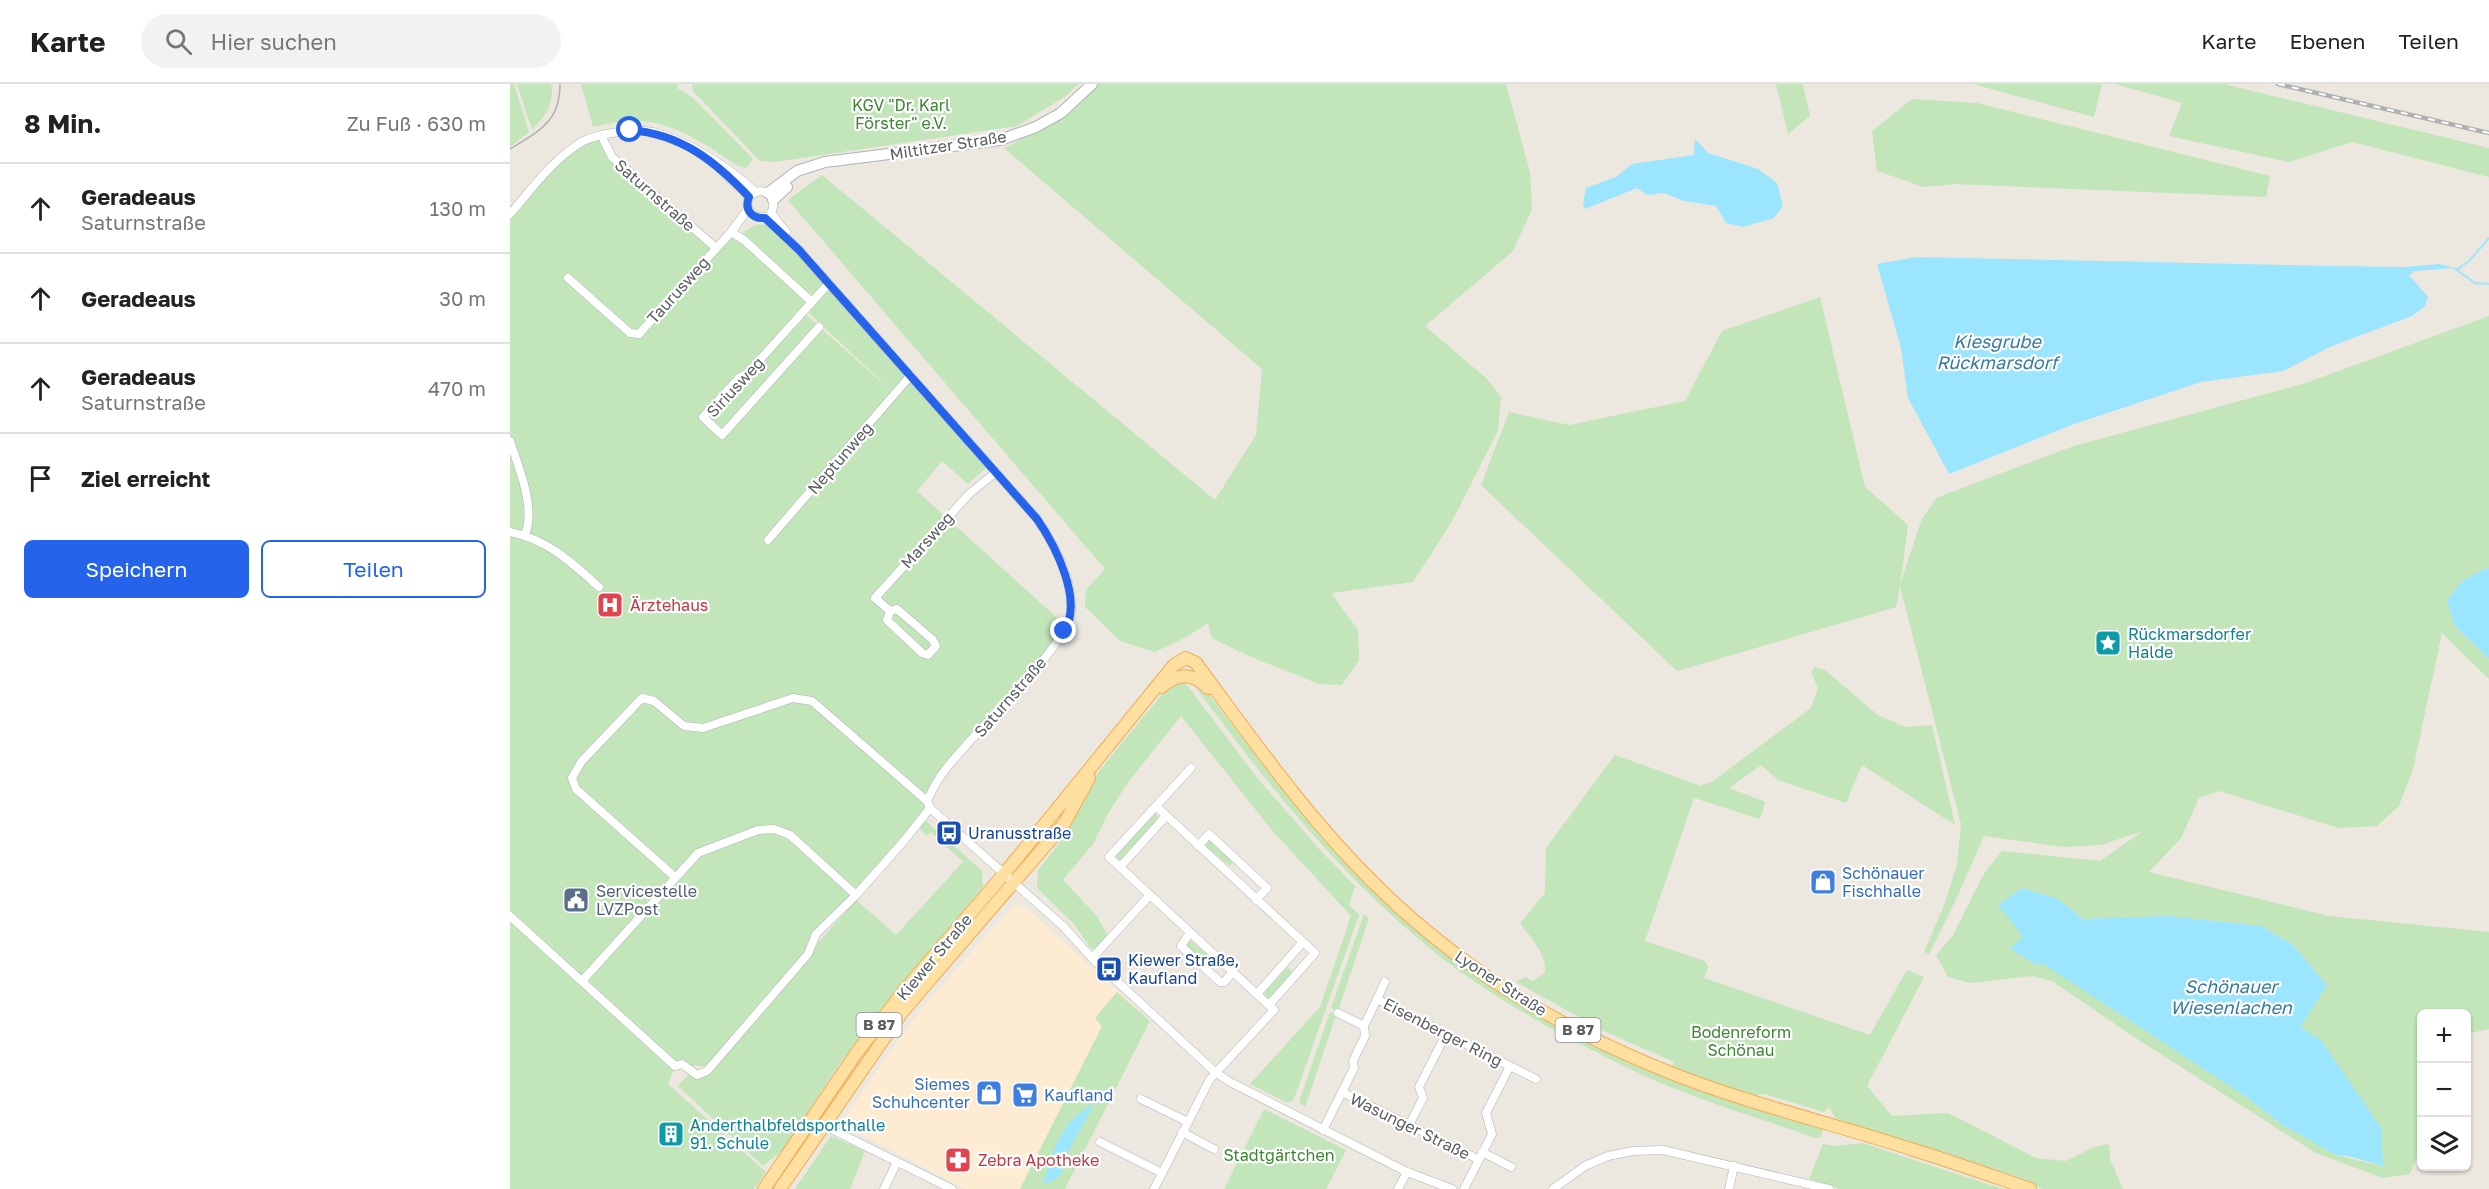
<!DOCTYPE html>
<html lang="de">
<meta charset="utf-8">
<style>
body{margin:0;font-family:"Golos Text",sans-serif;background:#f2f2f2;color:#222}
.controls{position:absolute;right:18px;bottom:18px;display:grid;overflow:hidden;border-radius:9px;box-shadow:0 2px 4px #0004}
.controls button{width:54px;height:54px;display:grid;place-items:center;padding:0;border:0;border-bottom:2px solid #e0e0e0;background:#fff;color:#222;font:30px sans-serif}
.stop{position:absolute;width:18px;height:18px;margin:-14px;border:4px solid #2563eb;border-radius:50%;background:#fff}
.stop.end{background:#2563eb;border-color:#fff;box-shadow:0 2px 6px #0008}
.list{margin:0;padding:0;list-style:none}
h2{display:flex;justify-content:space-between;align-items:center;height:78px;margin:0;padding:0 24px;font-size:26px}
h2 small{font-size:20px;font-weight:400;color:#767676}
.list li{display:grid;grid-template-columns:39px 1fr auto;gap:18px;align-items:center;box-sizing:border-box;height:90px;padding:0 24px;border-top:2px solid #e0e0e0}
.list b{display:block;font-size:22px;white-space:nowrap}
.list p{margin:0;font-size:20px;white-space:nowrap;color:#767676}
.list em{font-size:20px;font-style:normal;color:#767676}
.actions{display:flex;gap:12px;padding:18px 24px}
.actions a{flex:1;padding:14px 0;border:2px solid #2563eb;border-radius:9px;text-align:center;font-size:21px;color:#2563eb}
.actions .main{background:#2563eb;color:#fff}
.icon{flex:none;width:33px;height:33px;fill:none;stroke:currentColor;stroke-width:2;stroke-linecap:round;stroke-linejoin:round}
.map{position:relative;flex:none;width:1979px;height:1105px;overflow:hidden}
header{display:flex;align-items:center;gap:36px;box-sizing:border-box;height:84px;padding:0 30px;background:#fff;border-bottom:2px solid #e0e0e0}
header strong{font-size:28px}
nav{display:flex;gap:33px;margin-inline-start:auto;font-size:21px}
.search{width:420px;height:54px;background:#f2f2f2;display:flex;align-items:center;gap:15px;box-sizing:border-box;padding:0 21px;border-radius:33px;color:#767676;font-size:22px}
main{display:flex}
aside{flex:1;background:#fff}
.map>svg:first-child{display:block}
.commercial{fill:#feecd2}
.green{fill:#c2e5ba;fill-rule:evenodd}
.water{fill:#9ce5ff}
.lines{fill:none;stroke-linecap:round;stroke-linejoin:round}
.stream{stroke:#9ce5ff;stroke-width:2}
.street-casing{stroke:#b0b4b8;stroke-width:9}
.secondary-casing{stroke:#afb5b8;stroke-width:12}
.primary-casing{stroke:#f4aa50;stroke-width:14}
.street{stroke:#fff;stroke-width:8}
.secondary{stroke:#fff;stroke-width:10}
.primary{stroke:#ffe0a1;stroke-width:12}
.tram{stroke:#afb0b1;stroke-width:1.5}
.rail-casing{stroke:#afb0b1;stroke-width:4.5}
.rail{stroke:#fff;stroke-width:2;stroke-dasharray:7;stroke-linecap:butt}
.route{stroke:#2563eb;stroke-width:8}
.labels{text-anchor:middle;stroke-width:4.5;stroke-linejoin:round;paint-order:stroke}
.shield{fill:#fff;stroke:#8a8e90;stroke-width:1.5}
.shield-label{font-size:15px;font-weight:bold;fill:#585e61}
.park-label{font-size:16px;fill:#3d8632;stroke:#fff}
.street-label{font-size:16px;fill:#585e61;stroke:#fff}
.health-label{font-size:16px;fill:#be3a42;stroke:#fff;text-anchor:start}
.culture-label{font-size:16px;fill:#0d838f;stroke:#fff;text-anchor:start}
.transit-label{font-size:16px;fill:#164399;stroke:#fff;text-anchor:start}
.shop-label{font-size:16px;fill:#366cbe;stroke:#fff;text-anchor:start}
.service-label{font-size:16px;fill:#4e5e75;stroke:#fff;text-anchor:start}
.water-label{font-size:18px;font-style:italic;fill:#347ba0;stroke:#fff}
</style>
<header>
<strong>Karte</strong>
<div class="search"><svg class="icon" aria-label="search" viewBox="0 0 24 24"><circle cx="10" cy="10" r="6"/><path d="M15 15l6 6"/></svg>Hier suchen</div>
<nav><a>Karte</a><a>Ebenen</a><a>Teilen</a></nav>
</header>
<main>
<aside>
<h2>8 Min.<small>Zu Fuß · 630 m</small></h2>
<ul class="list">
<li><svg class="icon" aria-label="ahead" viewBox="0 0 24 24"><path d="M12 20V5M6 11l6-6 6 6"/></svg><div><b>Geradeaus</b><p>Saturnstraße</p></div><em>130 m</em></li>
<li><svg class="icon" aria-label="ahead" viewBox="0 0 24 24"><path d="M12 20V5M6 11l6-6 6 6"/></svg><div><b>Geradeaus</b></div><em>30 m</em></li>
<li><svg class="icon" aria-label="ahead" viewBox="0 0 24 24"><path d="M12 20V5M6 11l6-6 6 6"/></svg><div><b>Geradeaus</b><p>Saturnstraße</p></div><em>470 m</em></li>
<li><svg class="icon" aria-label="arrive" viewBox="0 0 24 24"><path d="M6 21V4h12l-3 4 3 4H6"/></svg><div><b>Ziel erreicht</b></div></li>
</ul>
<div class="actions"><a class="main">Speichern</a><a>Teilen</a></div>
</aside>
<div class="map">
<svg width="1979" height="1105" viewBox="0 0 1979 1105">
<rect width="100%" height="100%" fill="#ece7df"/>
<path class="commercial" d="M504,821L518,825L640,937L555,1105H455L330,1039L411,925Z"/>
<g class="green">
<path d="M0,0H4L19,48L0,63Z"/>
<path d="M7,0H41C45,20 35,32 22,46Z"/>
<path d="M71,0H169L167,4L183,14L243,75L236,84L228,82C200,63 164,38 129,37C113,36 98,40 83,43Z"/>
<path d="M182,0H568L556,12L507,42L265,78L250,77L183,7Z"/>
<path d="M588,0H996L1020,88L1022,125L1003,167L915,242L976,294L991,313L988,347L941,439L903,498L821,509L848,546L849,576L832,601L809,600L741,573L702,554L698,539L678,552L645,568L610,557L575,523L576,506L595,485L278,116L312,91L705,416L746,351L752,285L494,64C533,45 556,30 588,0Z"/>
<path d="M1266,0H1293L1300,32L1278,50Z"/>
<path d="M1463,0H1592L1584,33Z"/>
<path d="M1605,0H1714L1979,64V93L1842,58L1779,78L1659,52L1672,19Z"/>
<path d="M1402,15L1467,19L1760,92L1756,113L1445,100L1414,103L1367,87L1362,47Z"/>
<path d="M91,51L102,73L205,164L221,148L302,218L293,228L388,313L299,229L306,218L231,150L245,141L259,140L280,159L476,384L458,400L432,377L407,407L556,542L546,557L430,692L417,717L420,724L306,850L298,870L346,816L386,851L453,778L421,748L417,752L409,744L415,736L472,787L473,803L331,977L273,1066L253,1082L168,1002L180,989L189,994L201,982H165L158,1000L256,1088L244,1105H0V130L69,59Z"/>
<path d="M1310,213L1355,403L1398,441L1390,501L1411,437L1426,414L1564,362L1793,300L1979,232V483L1953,496L1944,541L1979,575V595L1932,549L1903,685L1889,722L1867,742L1829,744L1709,707L1689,714L1671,754L1639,788L1819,832L1979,848V945L1960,949L1957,958L1956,930H1912L1911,1064L1900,1090L1873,1094L1806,1069L1624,953L1542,897L1522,892L1460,899L1438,893L1426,871L1443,851L1473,791L1492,767L1590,777L1633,747L1591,761L1553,763L1474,752L1449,809L1419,870L1414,868L1435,819L1447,780L1451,740L1390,502L1386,523L1167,587L971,401L999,328L1059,341L1175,317L1212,247ZM1548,815L1573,835L1659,832L1751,842L1783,861L1817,901L1789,943L1811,956L1872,1082L1826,1071L1771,1040L1738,1014L1532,878L1527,881L1501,865Z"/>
<path d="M1305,583L1315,586L1369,632L1396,643L1422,641L1445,741L1352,681L1336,719L1268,696L1251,681L1219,704L1255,718L1250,735L1184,714L1135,857L1195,877L1198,883L1194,894L1360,951L1397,886L1414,893L1357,1002L1382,1032L1438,1029L1526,1074L1556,1077L1584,1063L1599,1060L1600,1075L1613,1105H1533L1325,1034L1319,1023L1314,1028L1254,1010L1242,1012L1162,983L1164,978L1098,949L1006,898L1015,893L1023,897L1035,889C1037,870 1020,853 1010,839L1035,809L1036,764L1105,671L1191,702L1203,697L1301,624L1308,604L1301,588Z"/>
<path d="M673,596L749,696L810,766L845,802L839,821L849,831L784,1015L781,1018H775L740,1000L810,923L841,832L760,744L671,632L619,697L599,728L583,760L553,796L587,832L598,852L585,866L580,863L563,839L527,804L528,786L557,749L578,704L589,687L658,603Z"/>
<path d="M681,597L693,603L775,709L862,803L1042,936L1314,1043L1310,1054H1305C1252,1035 1197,1019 1146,997C1085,969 1014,932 959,894C847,814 762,707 681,597Z"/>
<path d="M645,728L649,735L611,776H608L604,771Z"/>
<path d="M700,755L724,777L720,782L695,762Z"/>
<path d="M854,830L859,834L828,927L821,924Z"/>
<path d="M679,855L701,874L698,881L675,863V859Z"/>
<path d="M779,884L783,889L758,915L754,911L755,908L776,885Z"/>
<path d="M607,908L640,937L555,1105H510L592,942L585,934Z"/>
<path d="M820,928L826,931L795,1023L789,1018Z"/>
<path d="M754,1025L836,1066L816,1105H714Z"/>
<path d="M321,1052L355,1067L340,1105H285Z"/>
<path d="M1353,1059L1493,1105H1329L1299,1095L1313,1060L1326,1062Z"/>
</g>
<g class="water">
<path d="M1185,55L1198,69L1248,85L1267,99L1273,122L1264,134L1233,143L1216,139L1206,122L1174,117L1154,109L1137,111L1127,104L1075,125L1073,120L1076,104L1106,93L1122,80L1184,71Z"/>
<path d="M1406,173L1821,182L1896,183L1929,180L1944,184L1905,187L1899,191L1918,213L1915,222L1902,232L1822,262L1773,287L1691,298L1564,340L1439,390L1398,314L1391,264L1367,180Z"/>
<path d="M1979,483V575L1944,541L1937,516L1953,496Z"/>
<path d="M1512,804L1548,815L1573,835L1659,832L1751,842L1783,861L1817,901L1790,943L1811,956L1871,1044L1873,1082L1842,1073L1826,1071L1771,1040L1738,1014L1532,879L1527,881L1500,865L1513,852L1488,821Z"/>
<path d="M584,1020L556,1071L550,1092L533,1101C543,1066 551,1037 584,1020Z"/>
</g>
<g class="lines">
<g class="stream">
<path d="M1944,184L1965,199L1979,200"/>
<path d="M1948,185L1959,177L1979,154"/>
</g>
<defs>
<g id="street">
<path d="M91,51L102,73L206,164"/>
<path d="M210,85L239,113"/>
<path d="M261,129L276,148"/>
<path d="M0,130C21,106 40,79 67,61C76,54 90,51 102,49C115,47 129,45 143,48C179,57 218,83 246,108"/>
<path d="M255,133L289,166L527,435C545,461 563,495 561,528C559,563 453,657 430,693C425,700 421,709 417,717"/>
<path d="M255,133H246L238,125C236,114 241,108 252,107C263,110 266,119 261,129"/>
<path d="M221,148L234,156L302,218"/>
<path d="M58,194L120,249L129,250L221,148L238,125"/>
<path d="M309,243L212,351L193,333L230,293L237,290L319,199"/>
<path d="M0,357C9,385 26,423 15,451"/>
<path d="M0,448C38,456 61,478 89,503"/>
<path d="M258,456L401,291"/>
<path d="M380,527L377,536L412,569L418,571L426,562L423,556L387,525L380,527L365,514L459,410L486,388"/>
<path d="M646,722L681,684"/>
<path d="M688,762L699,750L757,804L746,816"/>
<path d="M610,783L656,732"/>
<path d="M165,793L66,705L62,694L71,678L132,614L144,617L174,642L193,644L283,614L302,617L417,717L420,724L553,842L582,874L705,988L720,998L897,1088L942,1105"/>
<path d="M0,832L165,982L172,980L187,991L197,987L298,870L306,850L346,811"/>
<path d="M680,849L671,862L710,898H714L723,888"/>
<path d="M582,874L640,811"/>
<path d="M72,897L188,769L248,746L264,745L280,751L346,811L393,758L420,724"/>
<path d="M867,915L875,898"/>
<path d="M759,921L805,869L793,858"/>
<path d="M828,929L854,942"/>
<path d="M1000,982L1026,995"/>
<path d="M832,1008L968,1075"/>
<path d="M631,1015L678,1038"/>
<path d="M313,1041L442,1105"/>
<path d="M899,1041L913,1014L909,1003L936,950"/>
<path d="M813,1046L844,984L843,977L855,952L854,942L867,915L1000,982L976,1029L982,1050L954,1105"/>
<path d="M672,1048L704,1065"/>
<path d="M590,1058L652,1089"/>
<path d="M972,1068L1001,1083"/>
<path d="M374,1105L387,1078"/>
<path d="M644,1105L700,995L764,926C709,875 654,824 599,773L646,722L793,858L747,910"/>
<path d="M888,1105L897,1088"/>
<path d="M1043,1105L1075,1082L1098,1072L1123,1067L1153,1066L1319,1105"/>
<path d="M1219,1105L1224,1082"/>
</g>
<g id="secondary">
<path d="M258,109L287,87L315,78L490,56L526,43L551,29L582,0"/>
<path d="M263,116L277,103"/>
</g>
<g id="primary">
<path d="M651,603C668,589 682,588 698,604"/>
<path d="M254,1105L345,971L393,908L494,790L664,581L676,574L686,579C745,659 801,739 873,808C956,888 1058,949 1166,991C1243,1021 1325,1040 1404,1066C1443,1078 1482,1092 1520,1105"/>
<path d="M270,1105L393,927L554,740L579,694"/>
</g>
</defs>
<use href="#street" class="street-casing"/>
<use href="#secondary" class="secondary-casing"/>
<use href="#primary" class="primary-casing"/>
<use href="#street" class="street"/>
<use href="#secondary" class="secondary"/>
<use href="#primary" class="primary"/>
<path class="tram" d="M0,65C29,47 50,38 50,0"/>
<defs>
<path id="rail" d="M1768,0L1979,49"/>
</defs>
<use href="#rail" class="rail-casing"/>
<use href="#rail" class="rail"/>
</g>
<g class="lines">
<path class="route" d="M120,46C171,50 205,77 239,113C234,126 242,135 255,134L289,166L527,435C545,461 574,517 554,547"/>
</g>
<defs>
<symbol id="hospital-square" viewBox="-11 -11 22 22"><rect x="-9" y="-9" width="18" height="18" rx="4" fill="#e0444e" stroke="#fff"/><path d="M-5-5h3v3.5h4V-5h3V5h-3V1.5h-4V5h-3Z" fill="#fff"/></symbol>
<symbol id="sight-square" viewBox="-11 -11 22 22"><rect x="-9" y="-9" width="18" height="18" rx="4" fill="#0f9aa8" stroke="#fff"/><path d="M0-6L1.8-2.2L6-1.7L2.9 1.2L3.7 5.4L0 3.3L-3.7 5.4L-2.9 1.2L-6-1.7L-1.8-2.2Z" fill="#fff"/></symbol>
<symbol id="bus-square" viewBox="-11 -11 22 22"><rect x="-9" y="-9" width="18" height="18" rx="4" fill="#1a4fb4" stroke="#fff"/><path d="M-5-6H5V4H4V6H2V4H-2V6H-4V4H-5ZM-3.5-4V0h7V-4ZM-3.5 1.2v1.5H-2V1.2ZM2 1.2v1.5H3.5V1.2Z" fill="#fff"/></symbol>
<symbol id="shop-square" viewBox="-11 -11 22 22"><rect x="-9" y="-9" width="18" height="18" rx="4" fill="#3f7fe0" stroke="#fff"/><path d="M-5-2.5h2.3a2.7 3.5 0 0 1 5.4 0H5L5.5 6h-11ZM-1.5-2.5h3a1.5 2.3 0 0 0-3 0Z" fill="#fff"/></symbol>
<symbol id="civic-square" viewBox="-11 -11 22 22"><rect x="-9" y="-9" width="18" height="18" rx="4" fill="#5c6f8a" stroke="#fff"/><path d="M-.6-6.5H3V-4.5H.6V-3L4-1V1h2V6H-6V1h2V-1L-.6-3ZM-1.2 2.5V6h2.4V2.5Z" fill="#fff"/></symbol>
<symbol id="supermarket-square" viewBox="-11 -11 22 22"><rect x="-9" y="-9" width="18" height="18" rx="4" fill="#3f7fe0" stroke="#fff"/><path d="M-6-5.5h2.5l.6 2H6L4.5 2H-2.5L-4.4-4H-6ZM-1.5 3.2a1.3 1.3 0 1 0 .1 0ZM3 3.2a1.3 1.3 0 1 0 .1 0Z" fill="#fff"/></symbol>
<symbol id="building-square" viewBox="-11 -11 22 22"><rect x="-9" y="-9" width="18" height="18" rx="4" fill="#0f9aa8" stroke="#fff"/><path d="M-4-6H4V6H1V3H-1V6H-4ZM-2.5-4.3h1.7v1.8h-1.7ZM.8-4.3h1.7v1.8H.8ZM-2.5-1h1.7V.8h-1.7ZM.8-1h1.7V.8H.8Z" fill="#fff"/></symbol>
<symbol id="pharmacy-square" viewBox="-11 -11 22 22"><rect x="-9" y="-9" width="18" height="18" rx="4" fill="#e0444e" stroke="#fff"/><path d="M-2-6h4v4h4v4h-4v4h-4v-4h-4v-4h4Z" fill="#fff"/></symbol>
</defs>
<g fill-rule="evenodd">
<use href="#hospital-square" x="85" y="506" width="30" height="30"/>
<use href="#sight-square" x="1583" y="544" width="30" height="30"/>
<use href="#bus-square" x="424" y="734" width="30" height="30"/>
<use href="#shop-square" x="1298" y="783" width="30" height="30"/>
<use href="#civic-square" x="51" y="801" width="30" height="30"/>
<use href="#bus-square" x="584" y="870" width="30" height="30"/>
<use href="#shop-square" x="464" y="994" width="30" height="30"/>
<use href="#supermarket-square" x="500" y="996" width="30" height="30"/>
<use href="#building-square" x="146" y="1035" width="30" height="30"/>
<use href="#pharmacy-square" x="433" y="1061" width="30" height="30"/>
</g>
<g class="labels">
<g class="shield">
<rect x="346.5" y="929" width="45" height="24" rx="4.5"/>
<rect x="1045.5" y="934" width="45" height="24" rx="4.5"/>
</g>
<g class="shield-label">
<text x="369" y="946">B 87</text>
<text x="1068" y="951">B 87</text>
</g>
<g class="park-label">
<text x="391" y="27">KGV "Dr. Karl<tspan x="391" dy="18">Förster" e.V.</tspan></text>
<text x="1231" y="954">Bodenreform<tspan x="1231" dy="18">Schönau</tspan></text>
<text x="769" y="1077">Stadtgärtchen</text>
</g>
<g class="street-label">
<text transform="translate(438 61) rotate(-9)" y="6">Miltitzer Straße</text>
<text transform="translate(145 111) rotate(41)" y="6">Saturnstraße</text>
<text transform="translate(168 206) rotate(-48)" y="6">Taurusweg</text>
<text transform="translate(225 303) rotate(-47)" y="6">Siriusweg</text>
<text transform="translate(330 374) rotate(-49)" y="6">Neptunweg</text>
<text transform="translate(417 456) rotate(-48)" y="6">Marsweg</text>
<text transform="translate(500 613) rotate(-49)" y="6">Saturnstraße</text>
<text transform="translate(424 873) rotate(-50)" y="6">Kiewer Straße</text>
<text transform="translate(991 899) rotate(33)" y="6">Lyoner Straße</text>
<text transform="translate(933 948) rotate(27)" y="6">Eisenberger Ring</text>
<text transform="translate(900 1042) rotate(26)" y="6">Wasunger Straße</text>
</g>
<g class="health-label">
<text x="120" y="527">Ärztehaus</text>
<text x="468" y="1082">Zebra Apotheke</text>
</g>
<g class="culture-label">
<text x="1618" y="556">Rückmarsdorfer<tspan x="1618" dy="18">Halde</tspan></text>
<text x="180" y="1047">Anderthalbfeldsporthalle<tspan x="180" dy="18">91. Schule</tspan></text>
</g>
<g class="transit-label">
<text x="458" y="755">Uranusstraße</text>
<text x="618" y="882">Kiewer Straße,<tspan x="618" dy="18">Kaufland</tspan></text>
</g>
<g class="shop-label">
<text x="1332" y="795">Schönauer<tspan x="1332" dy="18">Fischhalle</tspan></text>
<text x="460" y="1006" text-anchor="end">Siemes<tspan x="460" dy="18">Schuhcenter</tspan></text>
<text x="534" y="1017">Kaufland</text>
</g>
<g class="service-label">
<text x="86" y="813">Servicestelle<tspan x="86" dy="18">LVZPost</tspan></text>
</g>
<g class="water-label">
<text x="1487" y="264">Kiesgrube<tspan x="1487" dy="21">Rückmarsdorf</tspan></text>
<text x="1721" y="909">Schönauer<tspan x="1721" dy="21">Wiesenlachen</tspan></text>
</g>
</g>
</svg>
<div class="controls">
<button>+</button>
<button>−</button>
<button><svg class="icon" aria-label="layers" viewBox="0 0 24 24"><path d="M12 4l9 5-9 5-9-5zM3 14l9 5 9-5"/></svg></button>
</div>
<div class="stop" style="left:120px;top:46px"></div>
<div class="stop end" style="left:554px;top:547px"></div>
</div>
</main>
